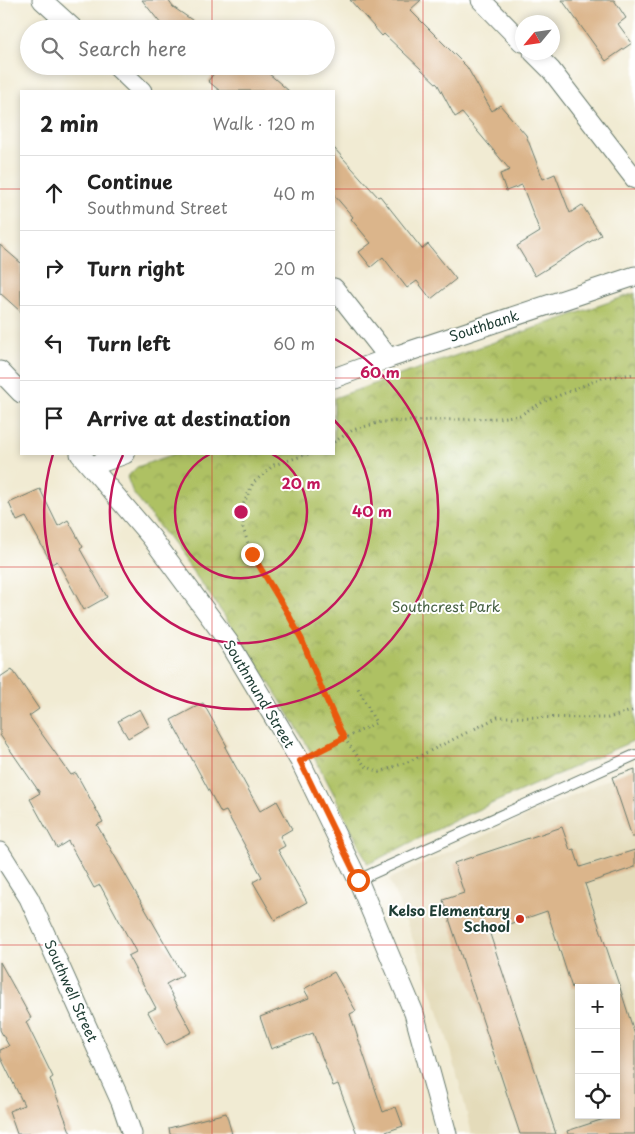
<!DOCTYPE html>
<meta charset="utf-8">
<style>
body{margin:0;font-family:"Playpen Sans",sans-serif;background:#f6f6f6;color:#222}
.controls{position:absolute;right:15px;bottom:15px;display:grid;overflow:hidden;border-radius:0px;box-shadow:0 2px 8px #0003}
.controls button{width:45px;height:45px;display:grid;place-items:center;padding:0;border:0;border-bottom:1px solid #e0e0e0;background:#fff;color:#222;font:25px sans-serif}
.compass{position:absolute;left:515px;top:15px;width:45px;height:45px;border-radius:50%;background:#fff;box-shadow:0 2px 8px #0003;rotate:241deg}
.stop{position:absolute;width:15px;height:15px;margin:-11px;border:4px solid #ea580c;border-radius:50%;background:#fff}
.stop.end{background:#ea580c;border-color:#fff;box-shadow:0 1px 5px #0008}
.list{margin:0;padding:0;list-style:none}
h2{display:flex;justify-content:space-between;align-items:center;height:65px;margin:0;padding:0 20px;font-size:21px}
h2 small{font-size:16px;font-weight:400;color:#767676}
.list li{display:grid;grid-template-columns:32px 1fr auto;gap:15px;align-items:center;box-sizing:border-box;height:75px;padding:0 20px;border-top:1px solid #e0e0e0}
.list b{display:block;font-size:19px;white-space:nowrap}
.list p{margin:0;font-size:16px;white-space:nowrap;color:#767676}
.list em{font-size:16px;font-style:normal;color:#767676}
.icon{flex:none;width:28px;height:28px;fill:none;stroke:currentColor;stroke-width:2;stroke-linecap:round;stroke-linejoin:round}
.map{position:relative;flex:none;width:635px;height:1134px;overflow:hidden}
.search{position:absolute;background:#fff;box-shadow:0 2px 8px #0003;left:20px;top:20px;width:315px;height:55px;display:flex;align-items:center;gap:12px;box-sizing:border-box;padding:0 18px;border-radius:28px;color:#767676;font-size:19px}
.panel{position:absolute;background:#fff;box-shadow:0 2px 8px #0003;left:20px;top:90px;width:315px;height:365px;border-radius:0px}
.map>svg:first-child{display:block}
.built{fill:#e4dbba;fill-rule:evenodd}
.park{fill:url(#park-crowns);stroke:#667f4c}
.building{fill:#dbb58b}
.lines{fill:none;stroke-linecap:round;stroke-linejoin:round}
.lane-casing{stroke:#687a6c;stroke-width:12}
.street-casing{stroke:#687a6c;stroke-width:21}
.path{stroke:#687a6c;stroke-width:3;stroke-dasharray:1 4;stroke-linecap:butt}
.lane{stroke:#fff;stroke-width:10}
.street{stroke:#fff;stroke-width:19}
.route{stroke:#ea580c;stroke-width:6}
.grid{fill:none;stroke:#d62828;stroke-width:1;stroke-opacity:0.55}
.ring{fill:none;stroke:#c2185b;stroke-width:2.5}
.poi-dot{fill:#c8321e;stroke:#fff;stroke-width:2}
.labels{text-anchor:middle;stroke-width:4;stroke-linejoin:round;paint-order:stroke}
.street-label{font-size:14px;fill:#1f3d34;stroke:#fff}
.park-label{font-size:14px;fill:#435e40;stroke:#fff}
.poi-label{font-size:14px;font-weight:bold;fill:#1f3d34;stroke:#fff;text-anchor:end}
.centre{fill:#c2185b;stroke:#fff;stroke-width:2.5}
.ring-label{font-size:15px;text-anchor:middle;font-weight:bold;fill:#c2185b;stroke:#fff;stroke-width:4;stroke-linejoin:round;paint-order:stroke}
</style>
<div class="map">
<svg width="635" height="1134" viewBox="0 0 635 1134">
<defs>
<pattern id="park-crowns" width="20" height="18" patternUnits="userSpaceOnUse" patternTransform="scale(1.25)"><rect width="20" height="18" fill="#aec164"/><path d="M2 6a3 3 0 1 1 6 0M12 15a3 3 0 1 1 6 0" fill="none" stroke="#8d9e53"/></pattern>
</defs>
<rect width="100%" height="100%" fill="#fff"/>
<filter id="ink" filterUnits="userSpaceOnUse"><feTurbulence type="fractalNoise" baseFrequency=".02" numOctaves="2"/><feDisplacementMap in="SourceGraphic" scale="10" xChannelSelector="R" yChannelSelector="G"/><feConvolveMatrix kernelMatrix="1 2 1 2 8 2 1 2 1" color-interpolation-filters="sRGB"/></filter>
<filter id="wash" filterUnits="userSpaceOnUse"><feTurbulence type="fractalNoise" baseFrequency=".0096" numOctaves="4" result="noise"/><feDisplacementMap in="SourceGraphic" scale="20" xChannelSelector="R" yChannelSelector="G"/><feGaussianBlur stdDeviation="1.12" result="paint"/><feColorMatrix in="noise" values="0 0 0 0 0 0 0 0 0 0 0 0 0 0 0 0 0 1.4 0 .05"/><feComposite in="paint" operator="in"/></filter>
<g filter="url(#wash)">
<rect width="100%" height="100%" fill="#f1ebd3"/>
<path class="built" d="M635,767V1134H472L451,1050L421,960L389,879ZM579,988H616V1115H579Z"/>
<path class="park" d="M635,293V740L466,815L368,864C354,836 341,807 326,779C271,678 204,583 133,493L127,477L137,467L174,454H334V398Z"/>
<g id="blocks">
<g class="building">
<path d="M142,0H168L173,7L205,29H165Z"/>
<path d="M350,0H421L410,10L467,67L492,111L500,105L526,135L543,179L555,174L570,213L582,205L601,235L535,276L517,246L540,232L522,185L506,191L500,174L510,170L462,113L455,117L438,85L384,34L382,36Z"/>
<path d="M562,0H614L626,18L618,24L632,43L606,61Z"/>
<path d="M220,66H260L289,91H220L208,81Z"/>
<path d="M334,148L378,197L380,196L422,249L428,244L456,279L431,299L417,281L407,288L383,257L371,267L359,252L371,243L351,219L353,217L334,195Z"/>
<path d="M0,245L21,263V312L0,293Z"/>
<path d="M40,489L58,526L68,520L83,547L80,549L107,597L84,610L57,561L52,564L26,517L17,521L9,503Z"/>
<path d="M12,669L39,709L29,716L71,775L76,773L103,822L97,825L183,975L166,984L192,1032L166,1045L148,1012L156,1008L128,956L136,952L100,885L94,888L68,841L57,848L30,799L40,793L0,735V677Z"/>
<path d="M203,703L227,746L225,747L260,811L277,801L292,829L280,836L285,846L278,850L307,902L275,920L253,882L262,877L226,811L221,813L171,720Z"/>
<path d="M140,709L149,726L128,738L118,721Z"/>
<path d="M635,769V837H632L612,777Z"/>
<path d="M562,827L570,850L574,849L580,867L635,850V867L585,884L620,988H572L547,911L489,931L556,1134H520L443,900L464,893L454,863Z"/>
<path d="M0,962L31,1018L26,1022L53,1077L50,1079L71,1134H17L9,1111L24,1105L0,1056V1050L9,1046L0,1030Z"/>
<path d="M334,972L356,1011L350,1014L383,1112L396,1107L403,1126L380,1134H357L338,1084L333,1086L313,1033L271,1049L260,1017L309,998L304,989Z"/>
<path d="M620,988L635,1035V1134H568L567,1131L616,1115V989Z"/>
<path d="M226,1113L232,1134H170L169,1128Z"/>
</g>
</g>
</g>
<g filter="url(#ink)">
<use href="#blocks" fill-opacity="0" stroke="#687a6c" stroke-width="1"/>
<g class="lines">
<defs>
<path id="lane" d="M358,880L635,755"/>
<g id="street">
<path d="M42,0L74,29"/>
<path d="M481,0L522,42"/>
<path d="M533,52L551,70L635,179"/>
<path d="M116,66L142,91"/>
<path d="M334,288L389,358"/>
<path d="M0,371L21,393"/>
<path d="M334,378L389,358L635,276"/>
<path d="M80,454L151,537L230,644L300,761L358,880L414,1013L447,1134"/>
<path d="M92,466L125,454"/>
<path d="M0,852L29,898L121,1102L132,1134"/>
</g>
</defs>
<use href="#lane" class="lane-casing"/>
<use href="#street" class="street-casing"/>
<g class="path">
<path d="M334,442L353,430L381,422L499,418L520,415L543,402L602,378L635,374"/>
<path d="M308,454L274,465L253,483L243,505V528L252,555L287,612L302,640L323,692L344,738L365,766L380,772L410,761L498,717L608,718L635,710"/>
<path d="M316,753L376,723L357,686"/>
</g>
<use href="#lane" class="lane"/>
<use href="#street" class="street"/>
</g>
</g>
<g class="lines" filter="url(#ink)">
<path class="route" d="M252,554L287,612L302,640L323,692L344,738L300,761L358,880"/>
</g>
<path class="grid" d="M212,0V29M423,0V1134M212,66V91M0,189H21M334,189H635M0,378H21M334,378H635M212,454V1134M0,567H635M0,756H635M0,945H635"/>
<g class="ring">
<path d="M272 454A66 66 0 1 1 210 454"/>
<path d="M334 420A131 131 0 1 1 123 455"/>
<path d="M335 339A197 197 0 1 1 53 454"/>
</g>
<circle class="poi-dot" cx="520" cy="919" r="5"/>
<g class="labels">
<g class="street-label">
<text transform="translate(484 326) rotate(-18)" y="5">Southbank</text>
<text transform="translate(259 694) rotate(59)" y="5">Southmund Street</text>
<text transform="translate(71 991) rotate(66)" y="5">Southwell Street</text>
</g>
<g class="park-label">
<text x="446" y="612">Southcrest Park</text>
</g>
<g class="poi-label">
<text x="510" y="916">Kelso Elementary<tspan x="510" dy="16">School</tspan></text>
</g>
</g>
<circle cx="241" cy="512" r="8" class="centre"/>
<g class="ring-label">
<text x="380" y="378">60 m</text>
<text x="301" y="489">20 m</text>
<text x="372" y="517">40 m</text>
</g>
</svg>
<div class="controls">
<button>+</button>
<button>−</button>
<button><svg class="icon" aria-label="locate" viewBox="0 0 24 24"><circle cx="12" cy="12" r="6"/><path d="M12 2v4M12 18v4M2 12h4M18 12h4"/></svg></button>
</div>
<svg class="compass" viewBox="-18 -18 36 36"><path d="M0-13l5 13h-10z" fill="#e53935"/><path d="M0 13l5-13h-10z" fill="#767676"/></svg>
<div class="stop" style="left:358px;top:880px"></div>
<div class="stop end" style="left:252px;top:554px"></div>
<div class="search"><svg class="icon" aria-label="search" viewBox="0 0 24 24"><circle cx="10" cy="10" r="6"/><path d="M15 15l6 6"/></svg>Search here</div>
<section class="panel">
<h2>2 min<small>Walk · 120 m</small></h2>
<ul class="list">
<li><svg class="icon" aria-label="ahead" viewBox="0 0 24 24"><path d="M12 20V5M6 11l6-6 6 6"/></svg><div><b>Continue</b><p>Southmund Street</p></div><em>40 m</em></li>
<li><svg class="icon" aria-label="right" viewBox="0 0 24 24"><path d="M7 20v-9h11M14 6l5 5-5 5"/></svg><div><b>Turn right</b></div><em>20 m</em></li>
<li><svg class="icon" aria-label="left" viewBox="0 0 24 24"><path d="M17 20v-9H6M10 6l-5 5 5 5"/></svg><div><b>Turn left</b></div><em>60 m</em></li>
<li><svg class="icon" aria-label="arrive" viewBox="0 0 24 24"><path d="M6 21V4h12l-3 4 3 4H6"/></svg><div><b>Arrive at destination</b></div></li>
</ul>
</section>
</div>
